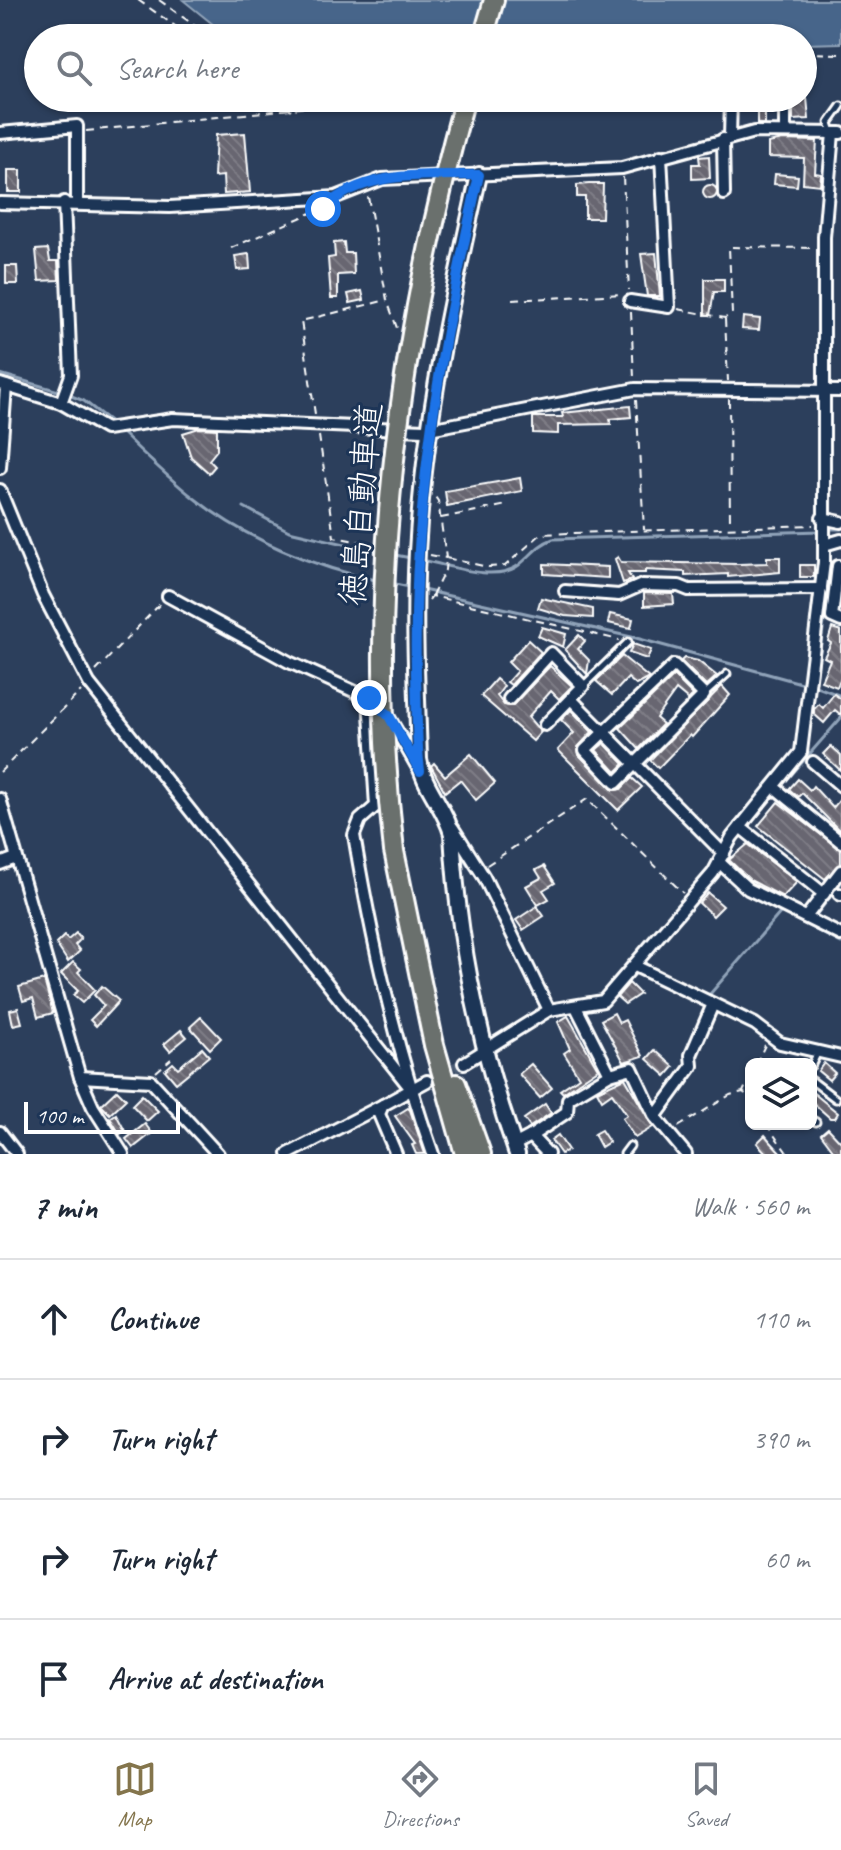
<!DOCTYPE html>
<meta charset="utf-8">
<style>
body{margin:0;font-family:Caveat,"Klee One",sans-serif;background:#f2f2f3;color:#1f2937}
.controls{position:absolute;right:24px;bottom:24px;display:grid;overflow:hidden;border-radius:12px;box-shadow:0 2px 6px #0004}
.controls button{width:72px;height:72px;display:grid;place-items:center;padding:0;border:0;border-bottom:2px solid #e0e1e3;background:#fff;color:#1f2937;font:40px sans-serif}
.scale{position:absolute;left:24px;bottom:20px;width:156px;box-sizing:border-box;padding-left:8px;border:4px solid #fff;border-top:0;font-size:22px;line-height:28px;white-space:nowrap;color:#fff;-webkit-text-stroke:6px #1d3557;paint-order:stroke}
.stop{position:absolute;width:24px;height:24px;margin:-18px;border:6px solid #1a73e8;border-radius:50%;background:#fff}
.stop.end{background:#1a73e8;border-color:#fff;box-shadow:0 2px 8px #0008}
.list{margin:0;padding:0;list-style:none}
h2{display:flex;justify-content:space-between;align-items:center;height:104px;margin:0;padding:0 32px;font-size:34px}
h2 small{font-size:26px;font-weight:400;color:#747a83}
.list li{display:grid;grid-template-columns:52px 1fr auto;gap:24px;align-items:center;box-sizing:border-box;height:120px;padding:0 32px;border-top:2px solid #e0e1e3}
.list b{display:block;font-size:30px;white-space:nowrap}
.list em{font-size:26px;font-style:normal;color:#747a83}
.icon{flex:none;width:44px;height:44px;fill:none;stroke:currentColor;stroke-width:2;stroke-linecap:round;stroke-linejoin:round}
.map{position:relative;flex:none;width:841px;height:1154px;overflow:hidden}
.search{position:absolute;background:#fff;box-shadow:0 2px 6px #0004;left:24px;right:24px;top:24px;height:88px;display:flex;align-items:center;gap:20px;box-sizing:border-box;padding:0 28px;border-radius:44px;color:#747a83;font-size:30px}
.sheet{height:584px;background:#fff}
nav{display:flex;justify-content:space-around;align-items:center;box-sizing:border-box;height:112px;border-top:2px solid #e0e1e3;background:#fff;font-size:22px;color:#747a83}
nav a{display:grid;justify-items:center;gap:4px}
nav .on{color:#84754c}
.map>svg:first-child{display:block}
.water{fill:#46658a;stroke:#90a3b9;stroke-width:2}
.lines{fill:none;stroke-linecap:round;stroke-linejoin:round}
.stream{stroke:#90a3b9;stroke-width:3}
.building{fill:url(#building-back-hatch);stroke:#fff;stroke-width:2}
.street-tunnel{stroke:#4c5c74;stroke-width:10;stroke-dasharray:10 5;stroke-linecap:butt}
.lane-casing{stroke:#fff;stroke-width:11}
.street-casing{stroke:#fff;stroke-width:16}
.secondary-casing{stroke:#fff;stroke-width:20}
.highway-casing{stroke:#fff;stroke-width:24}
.path{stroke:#fff;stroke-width:2;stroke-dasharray:8 6;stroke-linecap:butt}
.lane{stroke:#1d3557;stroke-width:5}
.street{stroke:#1d3557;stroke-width:10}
.secondary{stroke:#1d3557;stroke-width:14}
.highway{stroke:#6b706d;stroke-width:18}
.highway-bridge-casing{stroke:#fff;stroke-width:24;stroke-linecap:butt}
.highway-bridge{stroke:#6b706d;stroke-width:18}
.route{stroke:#1a73e8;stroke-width:10}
.labels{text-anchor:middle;stroke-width:6;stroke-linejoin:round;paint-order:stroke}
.street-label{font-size:34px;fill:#fff;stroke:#1d3557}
</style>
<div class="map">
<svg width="841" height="1154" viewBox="0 0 841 1154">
<defs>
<pattern id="building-back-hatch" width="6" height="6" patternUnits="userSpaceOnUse" patternTransform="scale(2)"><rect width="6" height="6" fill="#676671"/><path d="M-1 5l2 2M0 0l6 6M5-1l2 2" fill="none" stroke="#7e7d86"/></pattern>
</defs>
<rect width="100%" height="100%" fill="#2c3f5c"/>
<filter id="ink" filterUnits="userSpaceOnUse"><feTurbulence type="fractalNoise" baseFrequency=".0125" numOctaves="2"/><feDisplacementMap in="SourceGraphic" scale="16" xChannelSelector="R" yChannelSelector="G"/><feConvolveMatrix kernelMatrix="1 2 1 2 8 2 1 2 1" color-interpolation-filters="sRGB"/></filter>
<g filter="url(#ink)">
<path class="water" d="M183,0H841V43L803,44V38H230Z"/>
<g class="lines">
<g class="stream">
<path d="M0,374L62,392"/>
<path d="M69,395L84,401L112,423"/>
<path d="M120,431C144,454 168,478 194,498C245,539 316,568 380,581"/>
<path d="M244,507L289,531L379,552"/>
<path d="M828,529H841"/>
<path d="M395,555L411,558"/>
<path d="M426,561C451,566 496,583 519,565C532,555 537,545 553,539L821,531"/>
<path d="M831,572L815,686L841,696"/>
<path d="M391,583L409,587"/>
<path d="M423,590L636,638L801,683"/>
<path d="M168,603L251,649L361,702"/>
<path d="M394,738L438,818"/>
<path d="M785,782L841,718"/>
<path d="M461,855L482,885L541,1008"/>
<path d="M816,915L841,883"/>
<path d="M710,994L781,912L841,943"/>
</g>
</g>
<g class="building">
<path d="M739,98H777V105L765,106V124H757V108L739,107Z"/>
<path d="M793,98H807L809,119L793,120Z"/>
<path d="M245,133L250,192L224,194L223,176L214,177L216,135Z"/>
<path d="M783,140L817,141L815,173L821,174L820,185L803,183L804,158L768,157V143Z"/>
<path d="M709,156L710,178L692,179V164H700L699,157Z"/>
<rect x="8" y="170" width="13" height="22"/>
<path d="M775,174L798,176L797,186L774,184Z"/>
<path d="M589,184H603L602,218H585V197H577V185Z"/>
<circle cx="710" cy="192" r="7"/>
<path d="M344,242L345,253H353L354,274L338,275V298H331L328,258L335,257L334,243Z"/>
<path d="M48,249L50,261H58L59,280L39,281L36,250Z"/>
<path d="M656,253L660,296H647L641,254Z"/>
<path d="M249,254L250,269L237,270L235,256Z"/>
<path d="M6,266H17L18,284H6Z"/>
<path d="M705,279H724V292H714L710,315H705Z"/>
<path d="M362,291L364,300L350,303L348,294Z"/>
<path d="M743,317L760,319L759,330L742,329Z"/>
<path d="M630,406L631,417L610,419L611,424L558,425V434L533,433V417H563L562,413Z"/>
<path d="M199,428L217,429V450L209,460L215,466L209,473L191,457L183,433Z"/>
<path d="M520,478L522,491L447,506L445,491Z"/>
<path d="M618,557L621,562L739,564L767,563V557H780V572L728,577V574L685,576V572L645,570V573H628L632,580L623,583L615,559Z"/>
<path d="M544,564L608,567V578L544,574Z"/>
<rect x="800" y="565" width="14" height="12"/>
<path d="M644,593L673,594L674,604L644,606Z"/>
<path d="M541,598L593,609V618L565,616L538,608Z"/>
<path d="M610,614L633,619L631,628L608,623Z"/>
<path d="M542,627L566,634L563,647L538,636Z"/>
<path d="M832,628L841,631V677L837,687L821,681L830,660L824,657L831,643L828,641Z"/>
<path d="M579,635L585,641L578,649L589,660L587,674L565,650Z"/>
<path d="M528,640L541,652L511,685L507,682L517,671L508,662Z"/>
<path d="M633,644L651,650L647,659L629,653Z"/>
<path d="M622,656L649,678L636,685L628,678L612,695L596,681Z"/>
<path d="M684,658L698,661L717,676L706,686L681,661Z"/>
<path d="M550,666L572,686L559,699L551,691L528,717L541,732L533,741L481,696L496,679L504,686L497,696L504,705L512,706Z"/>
<path d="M674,676L693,695L688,700L676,690L656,718L663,724L639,749L620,728Z"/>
<path d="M722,686L730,695L692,737L690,735L658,768L650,760Z"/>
<path d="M834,694L841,699V715L835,710L824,723L814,714V709L819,704L823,708Z"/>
<path d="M571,710L592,732L578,747L579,755L613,790L621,789L632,778L642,787L618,810L558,750L574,733L561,720Z"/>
<path d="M604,743L624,764L616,772L596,750Z"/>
<path d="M831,746L841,755V771L823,754Z"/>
<path d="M471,754L495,783L476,800L460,780L445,792L431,766L434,763L445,776Z"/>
<path d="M798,779L810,790L813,786L833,808L841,798L840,831L802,793L798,797L789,789Z"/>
<path d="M778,802L841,850V863L825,879L758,826Z"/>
<path d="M748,844L797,882L783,897L750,880L729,860Z"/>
<path d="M544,866L555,883L543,890L549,899L538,905L526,886L541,878L536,870Z"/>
<path d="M708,893L723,906L713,916L699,903Z"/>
<path d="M537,906L544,916L523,930L516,920Z"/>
<path d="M76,933L81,939L75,945L80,951L68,962L56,944L64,936L68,940Z"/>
<path d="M73,962L81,969L78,972L95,990L82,1003L73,995L78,991L61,974Z"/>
<path d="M44,980L53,1013L38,1017L33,998L23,1001L19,987Z"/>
<path d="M629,983L640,994L625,1004L617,997Z"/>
<path d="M102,986L119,1001L96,1026L90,1020L104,1006L94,995Z"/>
<path d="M18,1008L22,1023L13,1025L10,1010Z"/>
<path d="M614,1013L619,1023L625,1020L643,1056L624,1062L601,1020Z"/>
<path d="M568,1016L598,1069L563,1093L560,1090L579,1077L564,1053L570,1049L558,1022Z"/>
<path d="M201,1017L221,1038L210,1049L190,1027Z"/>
<path d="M181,1030L187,1037L170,1051L164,1044Z"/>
<path d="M202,1048L209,1056L176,1083L165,1070L173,1063L178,1068Z"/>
<path d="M655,1050L674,1067L666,1076L647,1059Z"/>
<path d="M824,1063L835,1073L829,1080L818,1071Z"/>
<path d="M531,1064L552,1088L540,1098L519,1074Z"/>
<path d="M625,1078L653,1127L635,1138L622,1118L627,1115L612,1093L602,1100L597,1091Z"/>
<path d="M117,1090L126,1099L110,1114L101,1105Z"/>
<path d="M811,1091L838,1113L835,1118H830L811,1101Z"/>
<path d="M142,1095L158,1111L147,1121L132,1105Z"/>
<path d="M545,1104L551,1113L530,1127L524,1119Z"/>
<path d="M408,1108L410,1110L425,1154H416L412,1145L415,1144L395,1116Z"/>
<path d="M116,1114L125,1131L120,1134L110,1118Z"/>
<path d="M145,1124L152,1133L133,1148L126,1139Z"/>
<path d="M828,1128L841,1142V1154H836L821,1134Z"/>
<path d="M601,1130L609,1142L601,1147L594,1134Z"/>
<path d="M558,1135L568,1150L561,1154L551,1140Z"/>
<path d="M765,1135L770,1141L782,1154H767L757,1143Z"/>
</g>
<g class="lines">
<path class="street-tunnel" d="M427,1081L464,1063"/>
<defs>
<g id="lane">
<path d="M832,132L829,123L841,106"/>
<path d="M584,685L628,642"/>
<path d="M705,694L727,674"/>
<path d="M811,1066L818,1052"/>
<path d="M811,1080L836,1099"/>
<path d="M811,1119L816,1122"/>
<path d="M624,1154L630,1146"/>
</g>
<g id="street">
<path d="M785,130V98"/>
<path d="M0,133L77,126V203"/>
<path d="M730,138L731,98"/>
<path d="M723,139L724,194"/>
<path d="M0,203L170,207L336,197L382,179L622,168L754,132L841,133"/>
<path d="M630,301L669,307L661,156"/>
<path d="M0,384L61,403L106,429L173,419L424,430L635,389L841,391"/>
<path d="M61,403L71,375L64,202"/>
<path d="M0,468L6,386"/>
<path d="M0,490L43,595L89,683L411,1089"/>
<path d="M822,518L841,522"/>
<path d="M824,545L841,540"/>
<path d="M838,566L832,617L841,621"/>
<path d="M565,591L619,595L642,585L679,586L689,590L821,589"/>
<path d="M168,596L289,662L369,698L376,806L360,820L354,835C372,943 396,1050 433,1154"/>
<path d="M674,665L704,695L616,783L585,750Z"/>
<path d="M509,699L551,653L583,686L545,725"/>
<path d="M571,699L724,854"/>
<path d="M387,714L417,766"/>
<path d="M813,762L841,786"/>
<path d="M774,787L841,842"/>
<path d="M0,799L80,1077L93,1107L123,1154"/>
<path d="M740,827L824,894"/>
<path d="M453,828L484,877L549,1010"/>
<path d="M720,863L748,889L841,935"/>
<path d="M0,864L16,858"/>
<path d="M839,894L841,895"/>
<path d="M806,917L841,871"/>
<path d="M635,966L755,1024L780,1043L841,1057"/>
<path d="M576,1007L610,1074L632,1068L655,1117L686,1154"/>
<path d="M464,1063L549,1010L603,1001L713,873L732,837L801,752L824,562V237L833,133"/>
<path d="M80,1077L151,1081L218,1154"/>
<path d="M655,1117L692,1066L691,1055L713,1004"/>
<path d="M0,1132L17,1154"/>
<path d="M531,1136L567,1112L568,1099L610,1074"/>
<path d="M514,1145L531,1136L548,1154"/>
<path d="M288,1154L383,1105"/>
<path d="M396,1154L379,1114L383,1105L427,1081"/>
</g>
<path id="secondary" d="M479,175C451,299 424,425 417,552C413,621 417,690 419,759C423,787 445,807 452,834C458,942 481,1052 517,1154"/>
<g id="highway">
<path d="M483,38L494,0"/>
<path d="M394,851L434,1045L465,1154"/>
<path d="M456,1084L481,1154"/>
</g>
</defs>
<use href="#lane" class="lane-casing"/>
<use href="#street" class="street-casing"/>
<use href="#secondary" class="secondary-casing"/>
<use href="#highway" class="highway-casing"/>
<g class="path">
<path d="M138,0L192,38"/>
<path d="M159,0L212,38"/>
<path d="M803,53L841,54"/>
<path d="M276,98L291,110"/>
<path d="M287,98L297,109"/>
<path d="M86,131L394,98"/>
<path d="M623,177L629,290"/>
<path d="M368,197L387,300L397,328"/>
<path d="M231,248L325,207"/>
<path d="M512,300L623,294"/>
<path d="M678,309L725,318L732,314L729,247L815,248"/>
<path d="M631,312L634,378"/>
<path d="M725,319L728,381"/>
<path d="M729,399L730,525"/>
<path d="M636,400L644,529"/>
<path d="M315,414L301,321L387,300"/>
<path d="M319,436L334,537L373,544"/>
<path d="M441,518L507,505"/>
<path d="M430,555L446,558L438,501L433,494"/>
<path d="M432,596L445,570L446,558L488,567L505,566L541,534L813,525"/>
<path d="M429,600L432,596L619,640"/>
<path d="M96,671L161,603"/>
<path d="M0,772L81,691"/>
<path d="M487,865L587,799L683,893"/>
<path d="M756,1064L765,1045"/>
<path d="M156,1072L171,1059"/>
<path d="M751,1075L743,1092L751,1099"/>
<path d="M766,1124L788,1154"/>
<path d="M678,1127L730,1095L743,1092"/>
</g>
<use href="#lane" class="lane"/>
<use href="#street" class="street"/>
<use href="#secondary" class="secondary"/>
<use href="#highway" class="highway"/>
<defs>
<path id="highway-bridge" d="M394,851C364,593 397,347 465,98"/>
</defs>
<use href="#highway-bridge" class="highway-bridge-casing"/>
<use href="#highway-bridge" class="highway-bridge"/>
</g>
</g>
<g class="lines" filter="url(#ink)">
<path class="route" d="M323,209C364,169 426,176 479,175C442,340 412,504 416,674C417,706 416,739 420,771L389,716L369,698"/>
</g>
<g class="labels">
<g class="street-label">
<text transform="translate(360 504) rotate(-85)" y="12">徳島自動車道</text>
</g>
</g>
</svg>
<div class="controls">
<button><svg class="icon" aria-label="layers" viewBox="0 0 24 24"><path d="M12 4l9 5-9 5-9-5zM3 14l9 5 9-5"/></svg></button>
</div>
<div class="scale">100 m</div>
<div class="stop" style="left:323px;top:209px"></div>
<div class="stop end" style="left:369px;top:698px"></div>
<div class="search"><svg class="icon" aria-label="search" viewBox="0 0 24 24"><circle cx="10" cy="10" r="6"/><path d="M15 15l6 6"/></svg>Search here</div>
</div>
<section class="sheet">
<h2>7 min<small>Walk · 560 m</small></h2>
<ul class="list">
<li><svg class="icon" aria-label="ahead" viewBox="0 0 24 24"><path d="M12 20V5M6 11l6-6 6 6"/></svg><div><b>Continue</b></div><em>110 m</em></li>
<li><svg class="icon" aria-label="right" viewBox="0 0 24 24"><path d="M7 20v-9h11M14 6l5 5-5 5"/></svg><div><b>Turn right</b></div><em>390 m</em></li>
<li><svg class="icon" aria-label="right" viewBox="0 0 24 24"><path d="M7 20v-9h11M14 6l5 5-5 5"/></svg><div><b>Turn right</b></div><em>60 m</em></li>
<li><svg class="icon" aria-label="arrive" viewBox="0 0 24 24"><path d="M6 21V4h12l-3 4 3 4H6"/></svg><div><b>Arrive at destination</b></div></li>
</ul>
</section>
<nav>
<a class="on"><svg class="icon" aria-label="map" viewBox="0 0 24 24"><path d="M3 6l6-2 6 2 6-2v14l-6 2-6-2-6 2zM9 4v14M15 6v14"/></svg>Map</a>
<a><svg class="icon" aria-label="directions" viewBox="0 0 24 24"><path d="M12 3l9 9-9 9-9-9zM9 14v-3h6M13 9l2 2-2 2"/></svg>Directions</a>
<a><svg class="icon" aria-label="saved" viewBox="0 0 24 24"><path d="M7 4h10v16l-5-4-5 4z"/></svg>Saved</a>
</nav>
